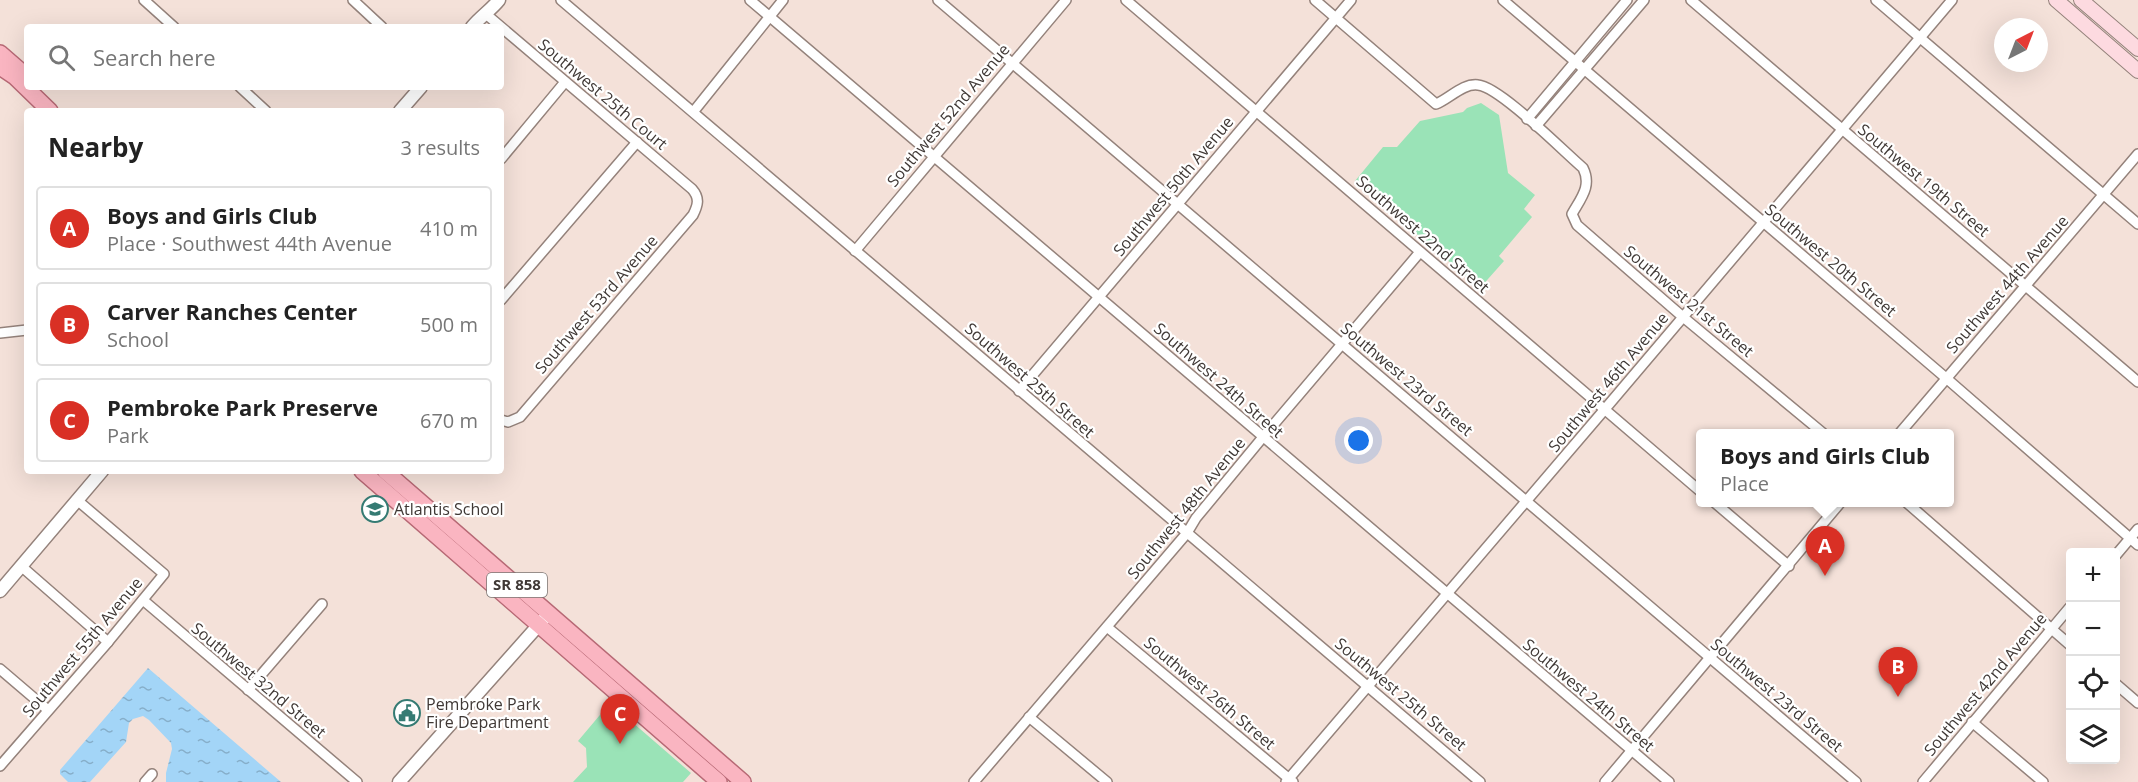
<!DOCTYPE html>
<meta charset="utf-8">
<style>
body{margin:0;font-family:"Open Sans",sans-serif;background:#f2f2f2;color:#222}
.controls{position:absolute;right:18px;bottom:18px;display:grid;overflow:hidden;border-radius:6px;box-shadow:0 6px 24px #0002}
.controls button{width:54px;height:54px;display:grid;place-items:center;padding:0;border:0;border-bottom:2px solid #e0e0e0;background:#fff;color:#222;font:30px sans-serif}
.compass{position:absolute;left:1994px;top:18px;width:54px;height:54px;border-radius:50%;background:#fff;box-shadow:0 6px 24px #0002;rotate:42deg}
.you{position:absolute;left:1359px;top:441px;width:21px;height:21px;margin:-15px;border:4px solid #fff;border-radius:50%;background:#1a73e8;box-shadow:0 0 0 9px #1a73e833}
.badge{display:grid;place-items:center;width:39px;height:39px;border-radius:50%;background:#d93025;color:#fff;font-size:20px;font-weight:700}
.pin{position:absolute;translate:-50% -50px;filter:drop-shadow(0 2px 3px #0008)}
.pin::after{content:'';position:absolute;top:32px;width:21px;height:18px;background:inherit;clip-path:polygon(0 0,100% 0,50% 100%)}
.popup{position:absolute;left:1696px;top:429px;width:258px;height:78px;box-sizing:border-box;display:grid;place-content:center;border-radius:6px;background:#fff;filter:drop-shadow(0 2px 4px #0005);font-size:20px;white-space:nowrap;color:#767676}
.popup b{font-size:22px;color:#222}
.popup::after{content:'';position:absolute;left:50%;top:100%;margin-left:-12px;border:12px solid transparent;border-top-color:#fff}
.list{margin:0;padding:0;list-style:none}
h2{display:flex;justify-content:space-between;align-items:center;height:78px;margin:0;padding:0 24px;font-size:26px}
h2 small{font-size:20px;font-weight:400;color:#767676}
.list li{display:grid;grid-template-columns:39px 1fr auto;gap:18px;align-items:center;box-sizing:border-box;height:84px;margin:0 12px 12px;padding:0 12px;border:2px solid #e0e0e0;border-radius:6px}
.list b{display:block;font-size:22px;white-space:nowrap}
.list p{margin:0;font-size:20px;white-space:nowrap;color:#767676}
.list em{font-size:20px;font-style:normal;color:#767676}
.icon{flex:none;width:33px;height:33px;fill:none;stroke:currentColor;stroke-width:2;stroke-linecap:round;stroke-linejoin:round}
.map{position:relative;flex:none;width:2138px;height:782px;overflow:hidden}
.search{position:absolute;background:#fff;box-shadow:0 6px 24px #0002;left:24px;top:24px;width:480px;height:66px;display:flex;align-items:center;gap:15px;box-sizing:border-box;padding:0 21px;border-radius:6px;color:#767676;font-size:22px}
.panel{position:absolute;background:#fff;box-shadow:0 6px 24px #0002;left:24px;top:108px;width:480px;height:366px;border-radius:6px}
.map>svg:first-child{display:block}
.park{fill:#9ae3b7}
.water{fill:url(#water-ripples)}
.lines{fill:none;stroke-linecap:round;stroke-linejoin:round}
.minor-casing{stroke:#94827b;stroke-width:12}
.tertiary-casing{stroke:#94827b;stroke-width:15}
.secondary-casing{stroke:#94827b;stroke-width:16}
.primary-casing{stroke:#b76975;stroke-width:18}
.minor{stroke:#fff;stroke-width:9}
.tertiary{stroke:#fff;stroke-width:12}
.secondary{stroke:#fddae0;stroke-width:14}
.primary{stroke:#fab5c1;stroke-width:15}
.labels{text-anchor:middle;stroke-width:4.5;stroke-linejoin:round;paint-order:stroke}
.shield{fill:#fff;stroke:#797472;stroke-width:1.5}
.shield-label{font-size:15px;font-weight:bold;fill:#3f3835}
.street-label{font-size:16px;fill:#3f3835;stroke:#fff}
.poi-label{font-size:16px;fill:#3f3835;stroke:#fff;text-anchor:start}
</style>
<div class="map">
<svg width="2138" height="782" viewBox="0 0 2138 782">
<defs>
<pattern id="water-ripples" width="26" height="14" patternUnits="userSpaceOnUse" patternTransform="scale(1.5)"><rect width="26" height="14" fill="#a3d5f7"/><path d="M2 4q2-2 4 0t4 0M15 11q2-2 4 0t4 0" fill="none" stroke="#86aec9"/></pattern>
</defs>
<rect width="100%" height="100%" fill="#f4e1d9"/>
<g class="park">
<path d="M1481,103L1499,115L1508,173L1535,195L1524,209L1532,217L1499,256L1504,261L1480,288L1355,181L1383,147H1397L1420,121L1463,112L1467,108Z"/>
<path d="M610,703L691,773L683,782H573L587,767L586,748L578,741Z"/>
</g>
<path class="water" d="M148,668L281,782H166V773L172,749L171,743L149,720L143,716L133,719L129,723L126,742L90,782H68L60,774V770Z"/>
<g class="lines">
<defs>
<g id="minor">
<path d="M144,0L174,27"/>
<path d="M353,0L382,27"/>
<path d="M561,0L1480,782"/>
<path d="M750,0L1669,782"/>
<path d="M938,0L1856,782"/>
<path d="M1126,0L1700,491"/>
<path d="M1315,0L1436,104C1449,99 1463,83 1478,85C1500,87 1563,151 1583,168C1592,186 1581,198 1572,214L1577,225L1683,317L1824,434"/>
<path d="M1503,0L1946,378L2138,545"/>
<path d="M1691,0L2138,382"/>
<path d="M1876,0L2138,224"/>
<path d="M487,15L692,189C700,198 698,205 693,215L520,417L508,422L501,420"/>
<path d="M240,87L266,111"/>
<path d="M694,111L783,0"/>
<path d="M1527,119L1627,0"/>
<path d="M1536,126L1644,0"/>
<path d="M501,159L565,82"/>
<path d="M855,251L1066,0"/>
<path d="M501,300L637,142"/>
<path d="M0,333L27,330"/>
<path d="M1019,391L1351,0"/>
<path d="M1899,434L2138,154"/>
<path d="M1714,502L1789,566"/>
<path d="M1906,502L2070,645"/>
<path d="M2116,555L2138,529"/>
<path d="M21,566L108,642"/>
<path d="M143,600L357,782"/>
<path d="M1107,627L1293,782"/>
<path d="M0,669L48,710"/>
<path d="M2116,684L2138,703"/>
<path d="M248,690L322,604"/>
<path d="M1029,717L1107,782"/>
<path d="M1972,722L2043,782"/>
<path d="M0,766L108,642L164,574L77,500"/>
<path d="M145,782L152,774"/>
<path d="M974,782L1187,533L1196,518L1263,437L1420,252"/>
<path d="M1286,782L1605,409L1952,0"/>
<path d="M1605,782L1841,502"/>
<path d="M1923,782L2070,607"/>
</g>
<g id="tertiary">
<path d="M472,27C480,17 491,10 499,0"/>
<path d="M400,111L421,87"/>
<path d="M0,591L102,471"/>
<path d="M399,782L544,619"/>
</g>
<g id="secondary">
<path d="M2056,0L2138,71"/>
<path d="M2081,0L2138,49"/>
</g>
<g id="primary">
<path d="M0,53L23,73"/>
<path d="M0,67L15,77L50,111"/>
<path d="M362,471L719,782"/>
<path d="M385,471L743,782"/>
</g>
</defs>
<use href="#minor" class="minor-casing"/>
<use href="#tertiary" class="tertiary-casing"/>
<use href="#secondary" class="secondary-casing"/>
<use href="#primary" class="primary-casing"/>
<use href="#minor" class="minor"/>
<use href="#tertiary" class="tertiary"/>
<use href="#secondary" class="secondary"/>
<use href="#primary" class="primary"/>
</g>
<defs>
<symbol id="school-ring" viewBox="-11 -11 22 22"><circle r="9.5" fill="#fff" stroke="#357b73" stroke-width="1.5"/><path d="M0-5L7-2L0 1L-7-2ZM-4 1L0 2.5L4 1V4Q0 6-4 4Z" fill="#357b73"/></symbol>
<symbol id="civic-ring" viewBox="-11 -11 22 22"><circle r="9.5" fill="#fff" stroke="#357b73" stroke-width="1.5"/><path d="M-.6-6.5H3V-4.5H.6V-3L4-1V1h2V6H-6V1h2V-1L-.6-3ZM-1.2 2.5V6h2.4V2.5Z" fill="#357b73"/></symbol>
</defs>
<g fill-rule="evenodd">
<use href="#school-ring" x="360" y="494" width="30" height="30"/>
<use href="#civic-ring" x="392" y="698" width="30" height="30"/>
</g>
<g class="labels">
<rect class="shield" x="487" y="573" width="60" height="24" rx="4.5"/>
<g class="shield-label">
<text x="517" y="590">SR 858</text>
</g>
<g class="street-label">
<text transform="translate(603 94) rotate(40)" y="6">Southwest 25th Court</text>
<text transform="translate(948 115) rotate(-50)" y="6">Southwest 52nd Avenue</text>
<text transform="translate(1924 180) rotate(40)" y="6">Southwest 19th Street</text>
<text transform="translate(1173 186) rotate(-50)" y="6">Southwest 50th Avenue</text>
<text transform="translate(1423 234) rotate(41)" y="6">Southwest 22nd Street</text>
<text transform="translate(1831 260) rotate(40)" y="6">Southwest 20th Street</text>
<text transform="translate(2007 284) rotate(-49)" y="6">Southwest 44th Avenue</text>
<text transform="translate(1689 301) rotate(40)" y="6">Southwest 21st Street</text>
<text transform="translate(596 304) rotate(-49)" y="6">Southwest 53rd Avenue</text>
<text transform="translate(1407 379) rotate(40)" y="6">Southwest 23rd Street</text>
<text transform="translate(1030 380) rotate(41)" y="6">Southwest 25th Street</text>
<text transform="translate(1219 380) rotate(41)" y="6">Southwest 24th Street</text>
<text transform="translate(1608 382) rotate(-50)" y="6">Southwest 46th Avenue</text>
<text transform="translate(1186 508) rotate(-51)" y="6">Southwest 48th Avenue</text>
<text transform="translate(82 647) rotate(-50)" y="6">Southwest 55th Avenue</text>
<text transform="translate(259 680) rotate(40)" y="6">Southwest 32nd Street</text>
<text transform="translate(1985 684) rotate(-50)" y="6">Southwest 42nd Avenue</text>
<text transform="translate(1210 693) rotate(40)" y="6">Southwest 26th Street</text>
<text transform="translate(1401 694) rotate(40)" y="6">Southwest 25th Street</text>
<text transform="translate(1589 695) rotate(40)" y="6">Southwest 24th Street</text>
<text transform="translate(1777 695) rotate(40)" y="6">Southwest 23rd Street</text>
</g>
<g class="poi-label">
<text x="394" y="515">Atlantis School</text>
<text x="426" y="710">Pembroke Park<tspan x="426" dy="18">Fire Department</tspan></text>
</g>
</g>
</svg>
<div class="controls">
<button>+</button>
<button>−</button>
<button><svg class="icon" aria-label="locate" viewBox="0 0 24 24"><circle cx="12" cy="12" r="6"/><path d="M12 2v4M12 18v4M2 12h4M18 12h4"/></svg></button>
<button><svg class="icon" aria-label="layers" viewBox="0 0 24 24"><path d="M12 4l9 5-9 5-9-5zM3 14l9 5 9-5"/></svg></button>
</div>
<svg class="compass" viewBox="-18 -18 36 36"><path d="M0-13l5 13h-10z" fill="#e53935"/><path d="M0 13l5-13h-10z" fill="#767676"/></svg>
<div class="you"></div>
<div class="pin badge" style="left:1825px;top:576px">A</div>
<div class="popup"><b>Boys and Girls Club</b>Place</div>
<div class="pin badge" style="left:1898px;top:697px">B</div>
<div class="pin badge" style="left:620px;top:744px">C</div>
<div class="search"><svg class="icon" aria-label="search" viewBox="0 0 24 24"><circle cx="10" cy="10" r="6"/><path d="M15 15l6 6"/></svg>Search here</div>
<section class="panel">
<h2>Nearby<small>3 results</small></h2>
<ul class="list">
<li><span class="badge">A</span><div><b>Boys and Girls Club</b><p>Place · Southwest 44th Avenue</p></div><em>410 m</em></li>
<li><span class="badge">B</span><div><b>Carver Ranches Center</b><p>School</p></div><em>500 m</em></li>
<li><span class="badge">C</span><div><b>Pembroke Park Preserve</b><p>Park</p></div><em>670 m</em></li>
</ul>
</section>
</div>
